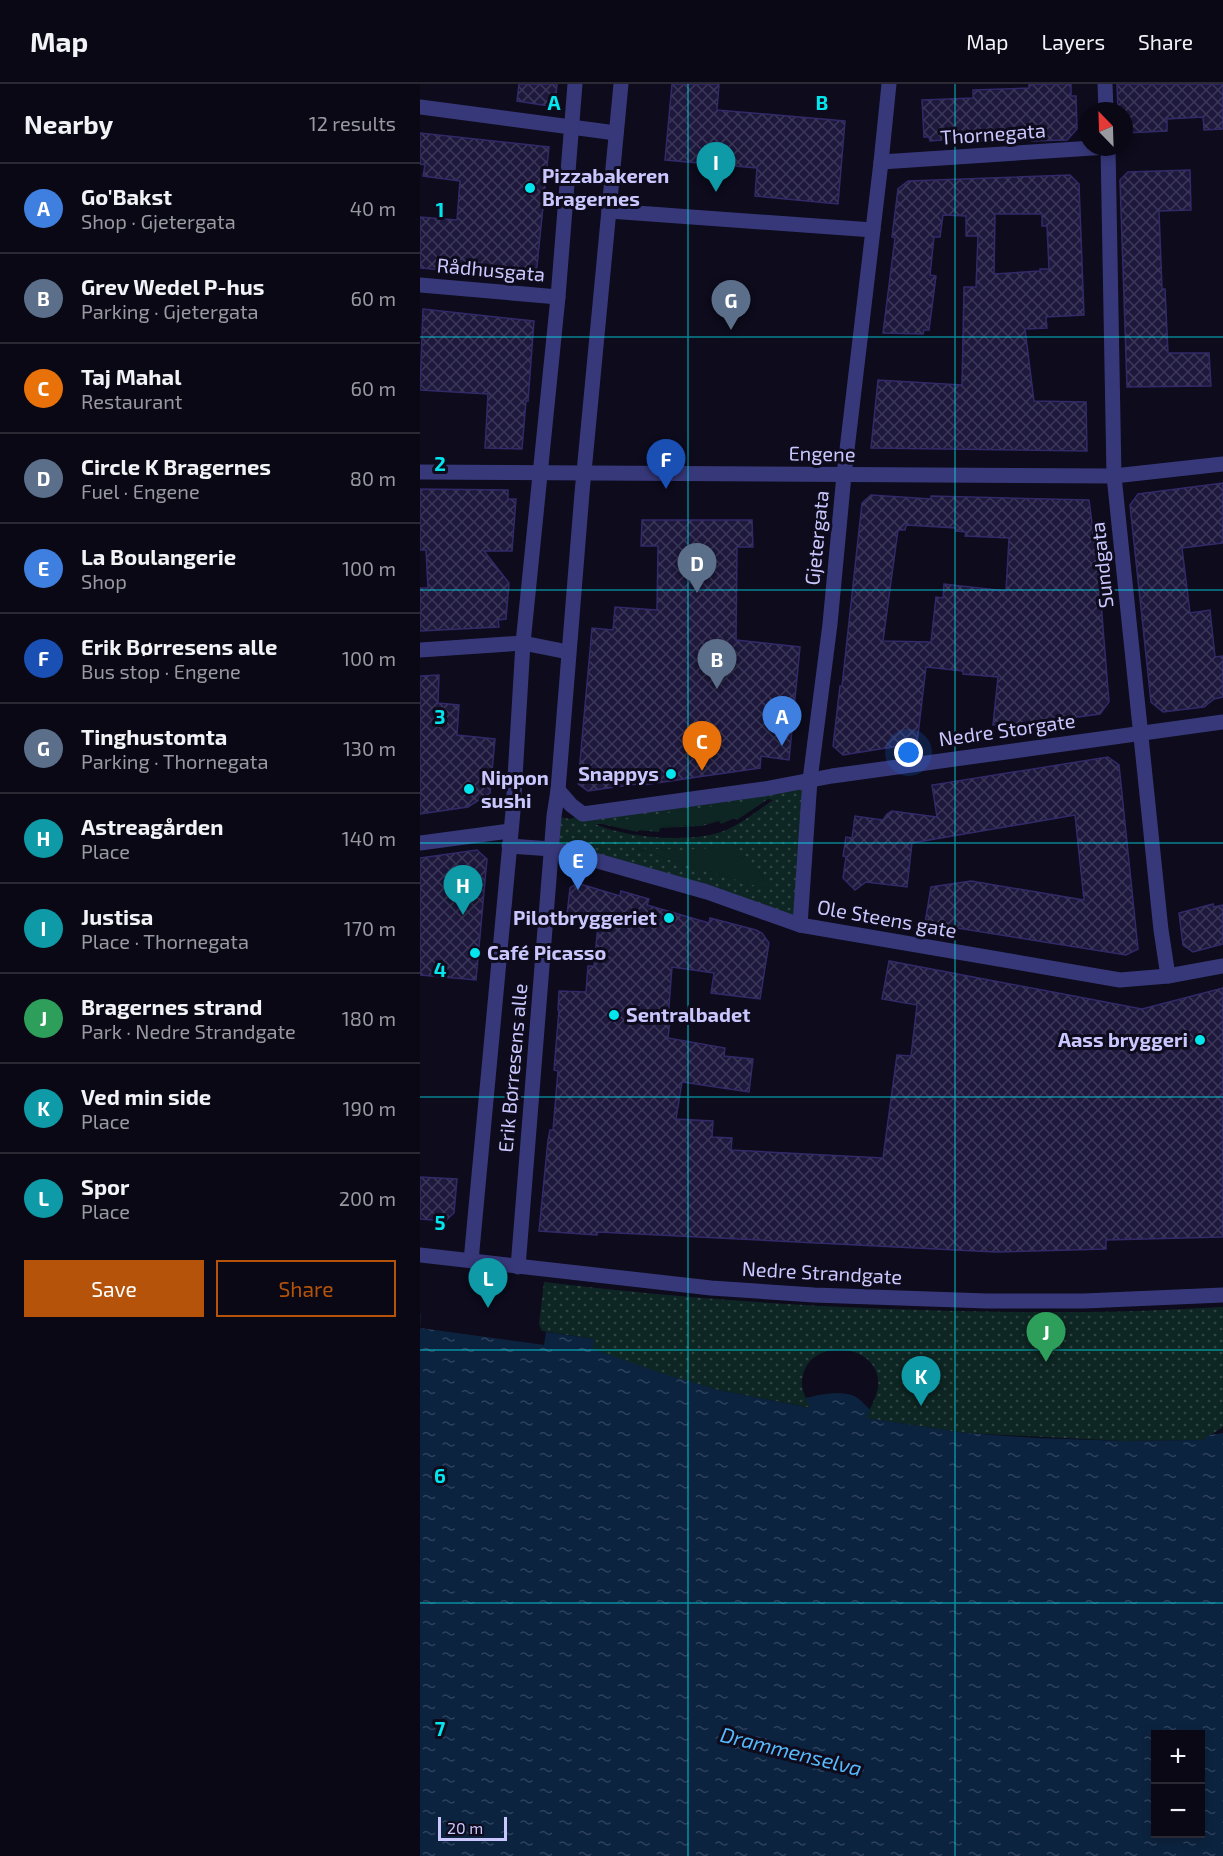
<!DOCTYPE html>
<meta charset="utf-8">
<style>
body{margin:0;font-family:"Exo 2",sans-serif;background:#181622;color:#f1f3f6}
.controls{position:absolute;right:18px;bottom:18px;display:grid;overflow:hidden;border-radius:0px;box-shadow:0 3px 9px #0003}
.controls button{width:54px;height:54px;display:grid;place-items:center;padding:0;border:0;border-bottom:2px solid #2a2934;background:#0a0815;color:#f1f3f6;font:30px sans-serif}
.compass{position:absolute;left:659px;top:18px;width:54px;height:54px;border-radius:50%;background:#0a0815;box-shadow:0 3px 9px #0003;rotate:337deg}
.scale{position:absolute;left:18px;bottom:15px;width:69px;box-sizing:border-box;padding-left:6px;border:3px solid #cac7fe;border-top:0;font-size:16px;line-height:21px;white-space:nowrap;color:#cac7fe;-webkit-text-stroke:4px #0d0b1c;paint-order:stroke}
.you{position:absolute;left:489px;top:669px;width:21px;height:21px;margin:-15px;border:4px solid #fff;border-radius:50%;background:#1a73e8;box-shadow:0 0 0 9px #1a73e833}
.badge{display:grid;place-items:center;width:39px;height:39px;border-radius:50%;background:#b45309;color:#fff;font-size:20px;font-weight:700}
.pin{position:absolute;translate:-50% -50px;filter:drop-shadow(0 2px 3px #0008)}
.pin::after{content:'';position:absolute;top:32px;width:21px;height:18px;background:inherit;clip-path:polygon(0 0,100% 0,50% 100%)}
.list{margin:0;padding:0;list-style:none}
h2{display:flex;justify-content:space-between;align-items:center;height:78px;margin:0;padding:0 24px;font-size:26px}
h2 small{font-size:20px;font-weight:400;color:#999aa0}
.list li{display:grid;grid-template-columns:39px 1fr auto;gap:18px;align-items:center;box-sizing:border-box;height:90px;padding:0 24px;border-top:2px solid #2a2934}
.list b{display:block;font-size:22px;white-space:nowrap}
.list p{margin:0;font-size:20px;white-space:nowrap;color:#999aa0}
.list em{font-size:20px;font-style:normal;color:#999aa0}
.actions{display:flex;gap:12px;padding:18px 24px}
.actions a{flex:1;padding:14px 0;border:2px solid #b45309;border-radius:0px;text-align:center;font-size:21px;color:#b45309}
.actions .main{background:#b45309;color:#fff}
.map{position:relative;flex:none;width:803px;height:1772px;overflow:hidden}
header{display:flex;align-items:center;gap:36px;box-sizing:border-box;height:84px;padding:0 30px;background:#0a0815;border-bottom:2px solid #2a2934}
header strong{font-size:28px}
nav{display:flex;gap:33px;margin-inline-start:auto;font-size:21px}
main{display:flex}
aside{flex:1;background:#0a0815}
.map>svg:first-child{display:block}
.grass{fill:url(#grass-dots);fill-rule:evenodd}
.garden{fill:#0e2623}
.water{fill:url(#water-ripples);fill-rule:evenodd}
.building{fill:url(#building-cross-hatch);stroke:#322a68;stroke-width:1.5;fill-rule:evenodd}
.lines{fill:none;stroke-linecap:round;stroke-linejoin:round}
.pedestrian{stroke:#37387a;stroke-width:15}
.minor{stroke:#37387a;stroke-width:15}
.tertiary{stroke:#37387a;stroke-width:15}
.grid{fill:none;stroke:#03e6ee;stroke-width:1.5;stroke-opacity:0.55}
.poi-dot{fill:#03e6ee;stroke:#0d0b1c;stroke-width:2}
.labels{text-anchor:middle;stroke-width:6;stroke-linejoin:round;paint-order:stroke}
.street-label{font-size:20px;fill:#cac7fe;stroke:#0d0b1c}
.poi-label{font-size:20px;font-weight:bold;fill:#cac7fe;stroke:#0d0b1c;text-anchor:start}
.water-label{font-size:21px;font-style:italic;fill:#56bafd;stroke:#0d0b1c}
.grid-label{font-size:20px;text-anchor:middle;font-weight:bold;fill:#03e6ee;stroke:#0d0b1c;stroke-width:6;stroke-linejoin:round;paint-order:stroke}
</style>
<header>
<strong>Map</strong>
<nav><a>Map</a><a>Layers</a><a>Share</a></nav>
</header>
<main>
<aside>
<h2>Nearby<small>12 results</small></h2>
<ul class="list">
<li><span class="badge" style="background:#3f7fe0">A</span><div><b>Go'Bakst</b><p>Shop · Gjetergata</p></div><em>40 m</em></li>
<li><span class="badge" style="background:#5c6f8a">B</span><div><b>Grev Wedel P-hus</b><p>Parking · Gjetergata</p></div><em>60 m</em></li>
<li><span class="badge" style="background:#e8710a">C</span><div><b>Taj Mahal</b><p>Restaurant</p></div><em>60 m</em></li>
<li><span class="badge" style="background:#5c6f8a">D</span><div><b>Circle K Bragernes</b><p>Fuel · Engene</p></div><em>80 m</em></li>
<li><span class="badge" style="background:#3f7fe0">E</span><div><b>La Boulangerie</b><p>Shop</p></div><em>100 m</em></li>
<li><span class="badge" style="background:#1a4fb4">F</span><div><b>Erik Børresens alle</b><p>Bus stop · Engene</p></div><em>100 m</em></li>
<li><span class="badge" style="background:#5c6f8a">G</span><div><b>Tinghustomta</b><p>Parking · Thornegata</p></div><em>130 m</em></li>
<li><span class="badge" style="background:#0f9aa8">H</span><div><b>Astreagården</b><p>Place</p></div><em>140 m</em></li>
<li><span class="badge" style="background:#0f9aa8">I</span><div><b>Justisa</b><p>Place · Thornegata</p></div><em>170 m</em></li>
<li><span class="badge" style="background:#2e9e5b">J</span><div><b>Bragernes strand</b><p>Park · Nedre Strandgate</p></div><em>180 m</em></li>
<li><span class="badge" style="background:#0f9aa8">K</span><div><b>Ved min side</b><p>Place</p></div><em>190 m</em></li>
<li><span class="badge" style="background:#0f9aa8">L</span><div><b>Spor</b><p>Place</p></div><em>200 m</em></li>
</ul>
<div class="actions"><a class="main">Save</a><a>Share</a></div>
</aside>
<div class="map">
<svg width="803" height="1772" viewBox="0 0 803 1772">
<defs>
<pattern id="grass-dots" width="8" height="8" patternUnits="userSpaceOnUse" patternTransform="scale(1.5)"><rect width="8" height="8" fill="#0e2623"/><path d="M2 2h.1M6 6h.1" fill="none" stroke="#304444" stroke-width="1.8" stroke-linecap="round"/></pattern>
<pattern id="water-ripples" width="26" height="14" patternUnits="userSpaceOnUse" patternTransform="scale(1.5)"><rect width="26" height="14" fill="#0c233f"/><path d="M2 4q2-2 4 0t4 0M15 11q2-2 4 0t4 0" fill="none" stroke="#2e415c"/></pattern>
<pattern id="building-cross-hatch" width="8" height="8" patternUnits="userSpaceOnUse" patternTransform="scale(1.5)"><rect width="8" height="8" fill="#1d183c"/><path d="M0 0l8 8M0 8l8-8" fill="none" stroke="#3c3859"/></pattern>
</defs>
<rect width="100%" height="100%" fill="#0d0b1c"/>
<g class="grass">
<path d="M390,696L380,841L132,765L134,732L150,735L163,730ZM345,715L300,736L281,741L239,743L184,739ZM348,715L353,716C338,726 323,739 306,746C275,760 206,754 175,740H182L218,748V746L239,748L240,744L282,742L299,737L301,740L315,734L317,736ZM216,765L261,766L316,771L322,775L325,772L329,781L335,788L339,786L348,805Z"/>
<path d="M124,1198C304,1220 485,1229 667,1228C712,1228 758,1225 803,1223V1343L783,1356L703,1357L545,1349L445,1334C450,1325 456,1314 458,1304C464,1256 380,1250 382,1302C383,1310 388,1317 391,1324L298,1306L238,1289L173,1265V1255L122,1247L119,1240Z"/>
</g>
<g class="garden">
<path d="M347,714L317,735L315,733L302,739L300,736L281,741L239,743L238,747L192,742L182,739Z"/>
<path d="M308,763L318,767L316,771L322,775L325,772L331,778L329,781L335,787L339,786L349,806L213,764L261,766Z"/>
</g>
<path class="water" d="M0,1230H1L0,1244L124,1261L126,1248L174,1255L173,1265L238,1288L298,1306L390,1324L386,1314C400,1310 427,1305 439,1315C443,1318 446,1322 450,1326L446,1334L545,1349L618,1354L703,1357L783,1356L789,1351L803,1349V1772H0ZM736,1650H780V1750H736Z"/>
<g class="building">
<path d="M99,0H137L135,23L97,17Z"/>
<path d="M252,0H299L297,26L425,37L418,120L335,112L337,84L245,76Z"/>
<path d="M609,0H651V12H656L657,45L647,56L612,57V55L578,58V56L536,59V55L510,57L509,53H504L502,16L553,14V6L609,4Z"/>
<path d="M697,0H803V45L784,46L783,33L747,35V47L704,49V27H698Z"/>
<path d="M0,49L129,63L116,192L47,186V188L0,184V133L37,136L40,97L3,92L5,81L0,80Z"/>
<path d="M770,86L771,126L739,127L742,205H745L748,269H789L791,302L707,303L700,96L708,88Z"/>
<path d="M650,91L659,100L664,231L626,233L627,244L605,245L614,317L666,318L667,367L451,364L458,296L542,301L544,203H556L558,152H546V132L523,131L520,153H514L510,191L516,192L509,246H504L503,250L463,249L475,154L472,153L478,105L488,97ZM575,130H622V142H627L629,185H620V187L574,190Z"/>
<path d="M3,225L114,237L108,317H106L102,365L65,364L68,310L0,306Z"/>
<path d="M803,399V459L762,464L770,529L790,526L795,573L803,572V613L794,615L784,623L743,628L731,618L710,421L718,410Z"/>
<path d="M0,405L88,406V415H96L92,467H64L89,499L86,535L78,536L79,543L0,547V504H8L6,466H0Z"/>
<path d="M451,411L511,415V412L669,416L679,494L689,618L680,630L651,634V636L584,643L583,640L573,641L578,593L543,590V587L506,583L497,659L423,671L413,662L420,602H422L442,419ZM486,441L536,444V447L546,448L545,452L589,454L586,507L524,500L523,514L516,513L511,558L463,557L478,446H485Z"/>
<path d="M222,436H332L333,463H317L316,556L380,563L369,676L341,672L340,684L222,701L223,699L168,707L158,700L172,544L193,546L195,523L237,526L238,462H221Z"/>
<path d="M19,591L18,619L39,621L37,651L75,655L70,709L48,723L0,730V592Z"/>
<path d="M688,673L699,681L718,865L706,871L505,839L511,803L551,797L664,816L655,731L492,759L487,803L446,798L435,806L423,794L426,773L423,772L426,753L432,754L435,732L463,736L467,730L472,727L517,733L512,701Z"/>
<path d="M57,766L67,775L56,896L0,891V774Z"/>
<path d="M157,799L200,812L201,807L229,815L227,821L289,839L290,834L336,846L342,849L349,859L340,915L291,909L294,889L252,883L248,935L250,936L248,954L305,964L304,972L333,975L329,1008L262,998L256,1035L293,1037L292,1053L312,1054L311,1066L463,1074L477,971L491,972L497,921L462,915L469,877L722,925L803,904V1153L686,1156V1165L575,1168L178,1148L177,1151L119,1147L128,1056L130,1046H133L138,987L134,986L139,926H138L139,907L166,908L168,882H174L178,841L147,831L150,804Z"/>
<path d="M793,820L794,823L803,821V860L773,868L763,861L759,829Z"/>
<path d="M0,1093L37,1095L34,1129L25,1137L0,1135Z"/>
</g>
<g class="lines">
<g class="pedestrian">
<path d="M0,759L90,747"/>
<path d="M380,841L390,696"/>
</g>
<g class="minor">
<path d="M685,0L686,27"/>
<path d="M0,23L196,49"/>
<path d="M688,63L694,392L741,846L748,892"/>
<path d="M461,78L688,63"/>
<path d="M189,127L453,146"/>
<path d="M0,201L138,213"/>
<path d="M0,566L103,559L148,568"/>
<path d="M390,696L410,540L424,391L461,78L469,0"/>
<path d="M138,706L151,721L163,730L344,705L412,692L803,638"/>
<path d="M89,762L132,765L153,770L287,808L380,841L700,896L748,892L803,882"/>
<path d="M51,1177L93,727L103,559L138,213L155,0"/>
<path d="M98,1183L134,732L138,706L162,409L201,0"/>
</g>
<g class="tertiary">
<path d="M0,388L694,392L803,380"/>
<path d="M0,1171L291,1204L394,1211L567,1217H664L803,1211"/>
</g>
</g>
<path class="grid" d="M268,0V1772M535,0V1772M0,253H803M0,506H803M0,759H803M0,1013H803M0,1266H803M0,1519H803"/>
<g class="poi-dot">
<circle cx="110" cy="104" r="6"/>
<circle cx="251" cy="690" r="6"/>
<circle cx="49" cy="705" r="6"/>
<circle cx="249" cy="834" r="6"/>
<circle cx="55" cy="869" r="6"/>
<circle cx="194" cy="931" r="6"/>
<circle cx="780" cy="956" r="6"/>
</g>
<g class="labels">
<g class="street-label">
<text transform="translate(573 50) rotate(-4)" y="7">Thornegata</text>
<text transform="translate(71 186) rotate(5)" y="7">Rådhusgata</text>
<text transform="translate(402 370) rotate(1)" y="7">Engene</text>
<text transform="translate(397 454) rotate(-84)" y="7">Gjetergata</text>
<text transform="translate(682 481) rotate(-96)" y="7">Sundgata</text>
<text transform="translate(587 646) rotate(-8)" y="7">Nedre Storgate</text>
<text transform="translate(467 835) rotate(10)" y="7">Ole Steens gate</text>
<text transform="translate(93 984) rotate(-85)" y="7">Erik Børresens alle</text>
<text transform="translate(402 1189) rotate(3)" y="7">Nedre Strandgate</text>
</g>
<g class="poi-label">
<text x="122" y="99">Pizzabakeren<tspan x="122" dy="23">Bragernes</tspan></text>
<text x="239" y="697" text-anchor="end">Snappys</text>
<text x="61" y="701">Nippon<tspan x="61" dy="23">sushi</tspan></text>
<text x="237" y="841" text-anchor="end">Pilotbryggeriet</text>
<text x="67" y="876">Café Picasso</text>
<text x="206" y="938">Sentralbadet</text>
<text x="768" y="963" text-anchor="end">Aass bryggeri</text>
</g>
<g class="water-label">
<text transform="translate(371 1668) rotate(14)" y="7">Drammenselva</text>
</g>
</g>
<g class="grid-label">
<text x="134" y="26">A</text>
<text x="402" y="26">B</text>
<text x="20" y="133">1</text>
<text x="20" y="387">2</text>
<text x="20" y="640">3</text>
<text x="20" y="893">4</text>
<text x="20" y="1146">5</text>
<text x="20" y="1399">6</text>
<text x="20" y="1652">7</text>
</g>
</svg>
<div class="controls">
<button>+</button>
<button>−</button>
</div>
<svg class="compass" viewBox="-18 -18 36 36"><path d="M0-13l5 13h-10z" fill="#e53935"/><path d="M0 13l5-13h-10z" fill="#999aa0"/></svg>
<div class="scale">20 m</div>
<div class="you"></div>
<div class="pin badge" style="left:362px;top:662px;background:#3f7fe0">A</div>
<div class="pin badge" style="left:297px;top:605px;background:#5c6f8a">B</div>
<div class="pin badge" style="left:282px;top:687px;background:#e8710a">C</div>
<div class="pin badge" style="left:277px;top:509px;background:#5c6f8a">D</div>
<div class="pin badge" style="left:158px;top:806px;background:#3f7fe0">E</div>
<div class="pin badge" style="left:246px;top:405px;background:#1a4fb4">F</div>
<div class="pin badge" style="left:311px;top:246px;background:#5c6f8a">G</div>
<div class="pin badge" style="left:43px;top:831px;background:#0f9aa8">H</div>
<div class="pin badge" style="left:296px;top:108px;background:#0f9aa8">I</div>
<div class="pin badge" style="left:626px;top:1278px;background:#2e9e5b">J</div>
<div class="pin badge" style="left:501px;top:1322px;background:#0f9aa8">K</div>
<div class="pin badge" style="left:68px;top:1224px;background:#0f9aa8">L</div>
</div>
</main>
